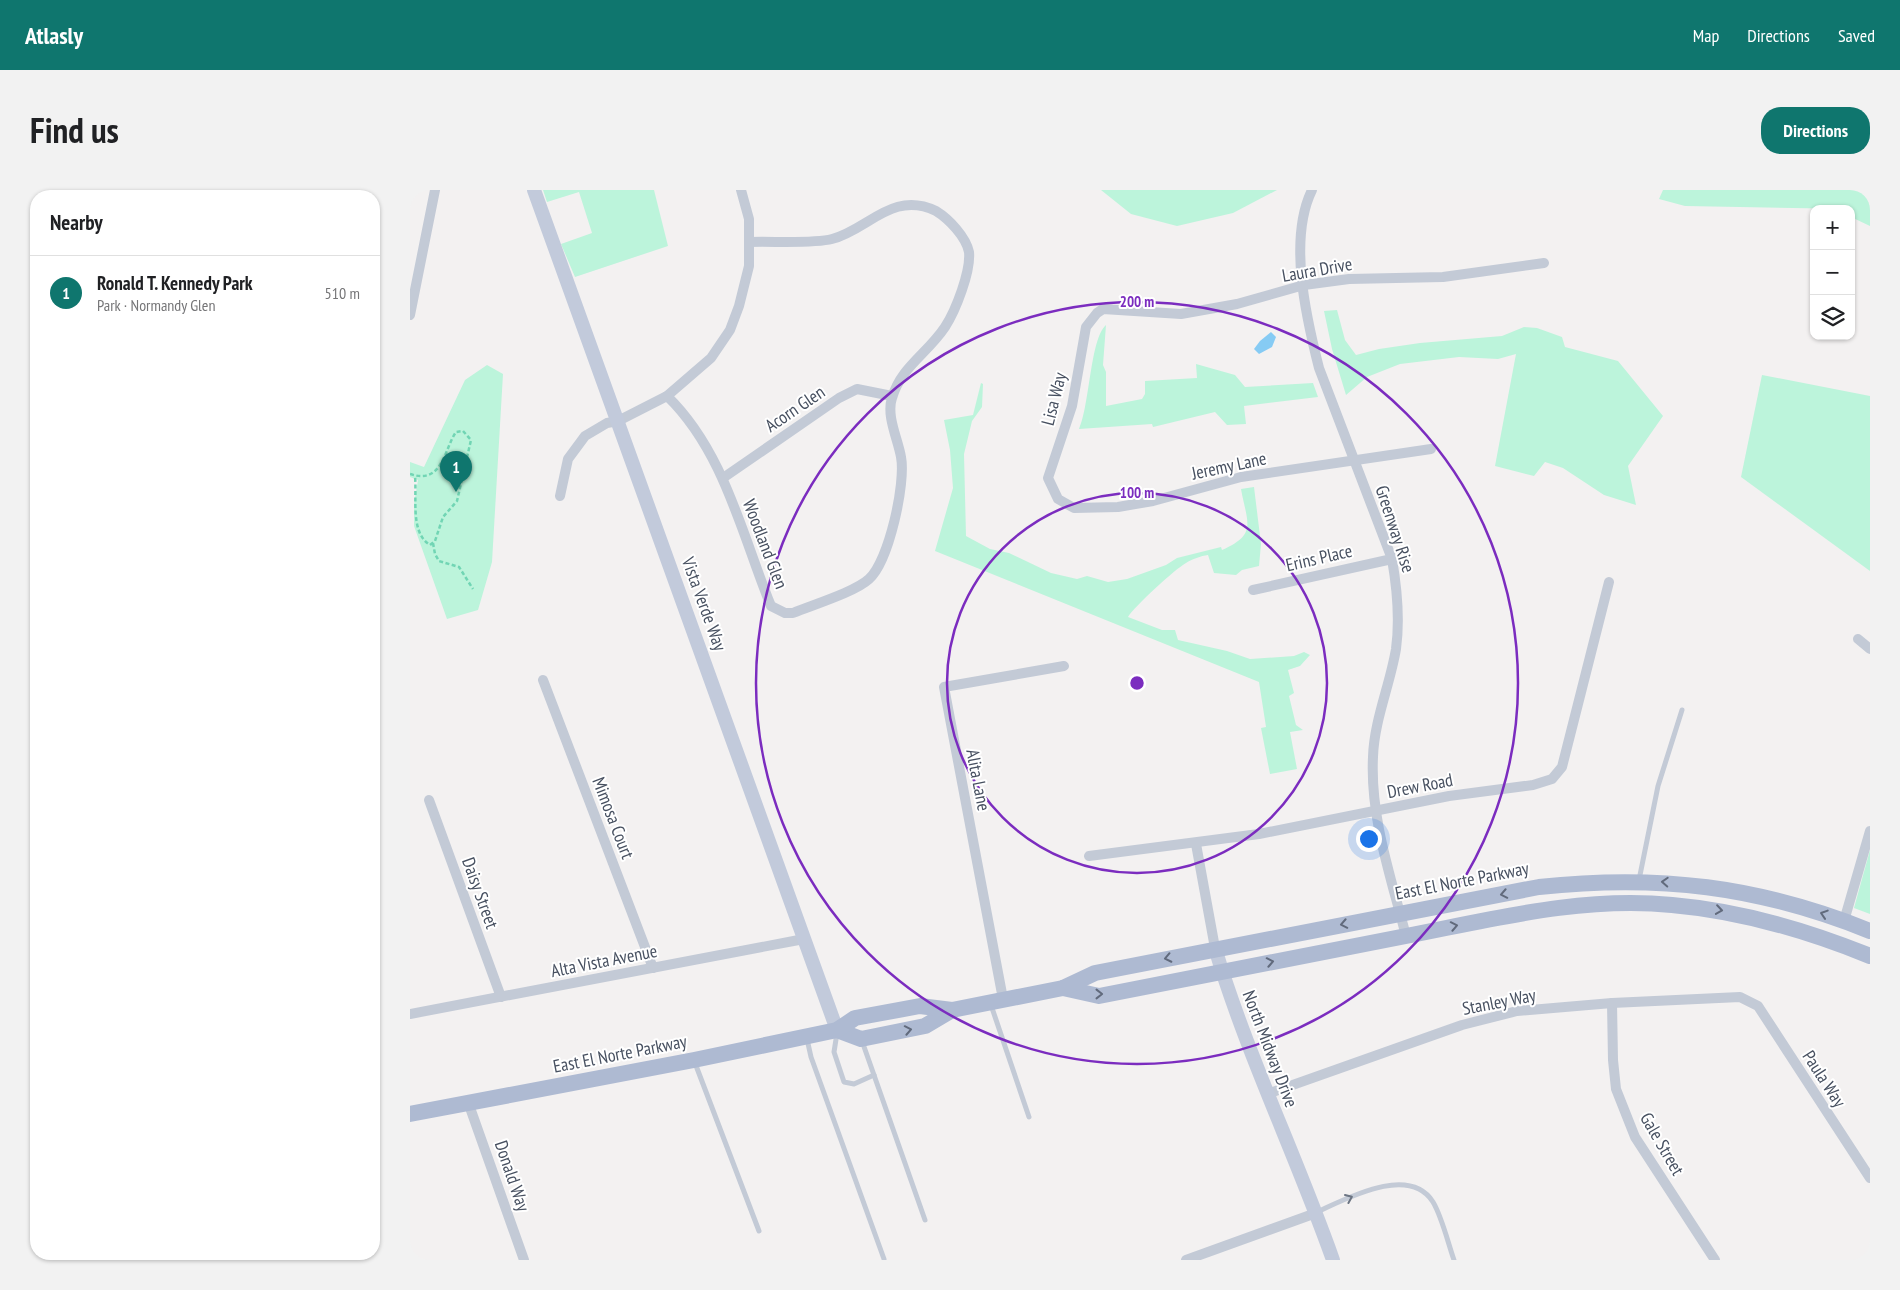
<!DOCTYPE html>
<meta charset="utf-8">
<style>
body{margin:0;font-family:"PT Sans Narrow",sans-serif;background:#f2f2f2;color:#202124}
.controls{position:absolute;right:15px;top:15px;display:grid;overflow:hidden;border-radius:10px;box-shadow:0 1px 4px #0004}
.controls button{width:45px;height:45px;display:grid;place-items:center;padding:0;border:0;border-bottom:1px solid #e0e0e0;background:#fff;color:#202124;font:25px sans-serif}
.you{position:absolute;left:958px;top:648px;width:18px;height:18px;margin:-12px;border:4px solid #fff;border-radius:50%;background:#1a73e8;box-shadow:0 0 0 8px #1a73e833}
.badge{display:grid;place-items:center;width:32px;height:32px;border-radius:50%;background:#0f766e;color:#fff;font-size:16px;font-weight:700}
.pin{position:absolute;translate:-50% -41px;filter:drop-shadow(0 1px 2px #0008)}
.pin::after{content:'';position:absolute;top:26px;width:18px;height:15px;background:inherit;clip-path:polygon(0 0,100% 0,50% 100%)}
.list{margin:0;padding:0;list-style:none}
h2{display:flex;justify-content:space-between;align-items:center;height:65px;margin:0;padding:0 20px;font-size:21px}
h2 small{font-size:16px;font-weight:400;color:#757577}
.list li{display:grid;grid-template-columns:32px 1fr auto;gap:15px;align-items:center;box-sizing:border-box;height:75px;padding:0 20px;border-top:1px solid #e0e0e0}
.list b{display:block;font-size:19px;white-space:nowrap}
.list p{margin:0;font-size:16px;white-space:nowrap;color:#757577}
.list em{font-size:16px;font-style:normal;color:#757577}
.icon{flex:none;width:28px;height:28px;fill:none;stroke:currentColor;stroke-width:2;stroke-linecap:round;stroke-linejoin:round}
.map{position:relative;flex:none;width:1460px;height:1070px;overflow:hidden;border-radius:20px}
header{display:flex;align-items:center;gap:30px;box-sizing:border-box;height:70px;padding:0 25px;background:#0f766e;color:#fff}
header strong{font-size:24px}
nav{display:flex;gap:28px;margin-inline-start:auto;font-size:18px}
.intro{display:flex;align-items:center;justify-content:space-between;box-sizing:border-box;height:120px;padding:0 30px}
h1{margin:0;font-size:35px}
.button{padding:12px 22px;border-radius:20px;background:#0f766e;color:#fff;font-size:18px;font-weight:700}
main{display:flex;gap:30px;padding:0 30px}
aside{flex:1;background:#fff;border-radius:20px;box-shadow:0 1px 4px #0004}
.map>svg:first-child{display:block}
.green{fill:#bcf4db}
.water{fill:#86cbf4}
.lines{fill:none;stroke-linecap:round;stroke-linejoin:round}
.path{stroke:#71d5b4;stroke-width:2.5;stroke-dasharray:4 2.5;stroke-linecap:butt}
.lane{stroke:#c3cad6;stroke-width:5}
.street{stroke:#c3cad6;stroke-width:10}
.secondary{stroke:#c2cadb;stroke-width:14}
.primary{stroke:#aebad2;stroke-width:16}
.oneway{stroke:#616a7c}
.oneway2{stroke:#6c7583}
.ring{fill:none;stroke:#7b2cbf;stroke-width:2.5}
.labels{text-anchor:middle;stroke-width:4;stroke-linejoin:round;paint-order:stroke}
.street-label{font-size:18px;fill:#475060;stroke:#fff}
.centre{fill:#7b2cbf;stroke:#fff;stroke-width:2.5}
.ring-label{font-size:15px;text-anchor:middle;font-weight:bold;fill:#7b2cbf;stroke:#fff;stroke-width:4;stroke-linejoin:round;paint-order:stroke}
</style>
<header>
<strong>Atlasly</strong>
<nav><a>Map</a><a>Directions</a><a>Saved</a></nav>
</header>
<div class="intro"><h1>Find us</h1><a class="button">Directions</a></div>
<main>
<aside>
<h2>Nearby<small></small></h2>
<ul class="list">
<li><span class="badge">1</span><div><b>Ronald T. Kennedy Park</b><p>Park · Normandy Glen</p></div><em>510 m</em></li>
</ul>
</aside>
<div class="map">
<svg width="1460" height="1070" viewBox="0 0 1460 1070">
<rect width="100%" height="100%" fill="#f3f1f1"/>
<g class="green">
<path d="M133,0H244L258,56L165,87L151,54L182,43L169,2L137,12Z"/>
<path d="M691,0H867L823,23L767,36L721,24Z"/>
<path d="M1253,0H1460V36L1441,27V19L1275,16L1249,9Z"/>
<path d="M927,120L935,150L946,165L969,159L1010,153L1092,146L1114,137L1127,138L1152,147L1155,157L1208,171L1253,226L1218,276L1226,315L1194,305L1153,278L1135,272L1124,286L1085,276L1106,164L1088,169L1049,167L990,174L957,187L936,205L922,159L914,121Z"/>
<path d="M696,135L693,175L696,182V216L732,209L735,204V191L787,188L786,174L825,185L835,197L903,193L908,207L834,216L836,234L817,235L805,222L743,237L742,234L669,239C680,215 680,149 696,135Z"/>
<path d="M77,175L93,184L82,372L68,420L37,429L4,336V314L8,290L0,287V272L14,277L55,190Z"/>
<path d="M1352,185L1460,206V381L1331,287Z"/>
<path d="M571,193L573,194L572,217L562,231L554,264L556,346L580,359L599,363L641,383L667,389L677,386L698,392L717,389L756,375L767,368L811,357L812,360C848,344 837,333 831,299L844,297L851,354L849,376L832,380L826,385L804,383L798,365C791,366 782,369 776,373C765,379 724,417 718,427L752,440H765L768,450L817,461L840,469L884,466L894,462L900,465L890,476L878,480L884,503L879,506L886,535L893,540L880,542L887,579L860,584L851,538L856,537L849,492L525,361L543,298L540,260L534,230L563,225Z"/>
<path d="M1460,660V724L1444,718Z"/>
</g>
<path class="water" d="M861,142L866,147L862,157L849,164L844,159L850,151Z"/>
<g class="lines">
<g class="path">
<path d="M0,284C33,295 34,259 46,242L53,241L61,250L47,311L33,327L25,351L20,355C0,343 7,308 5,286"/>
<path d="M23,353L25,364L29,371L49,377L63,399"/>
</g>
<g class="lane">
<path d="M1229,690L1248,596L1272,520"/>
<path d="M581,815L619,927"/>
<path d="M427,843L424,862L434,892L444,894L464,885"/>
<path d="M397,849L401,867L474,1069"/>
<path d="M452,851L515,1030"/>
<path d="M285,873L349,1041"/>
<path d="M907,1022C936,1009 999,974 1023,1012C1032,1027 1038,1053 1044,1070"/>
</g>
<g class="street">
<path d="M902,0C878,49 896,127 909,178L982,369C987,398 990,430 986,459C980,495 964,531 963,567C960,628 981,687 996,746"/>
<path d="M0,125L25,0"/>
<path d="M257,206C314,261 332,345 361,416L375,423H383C402,415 445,402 459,389C479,371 496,293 491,267C488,249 476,226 482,208C491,177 517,164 535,137C546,120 561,81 559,62C556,47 539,29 526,21C482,0 458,40 422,49C403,54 361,51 339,52"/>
<path d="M1021,259L831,287L743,311L708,317L664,318L648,309L638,288L662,216L676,137L687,123L693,119L771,124L827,114L894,95L939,89L1033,87L1134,73"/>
<path d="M313,288L429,208L447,199L482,206"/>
<path d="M150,306L158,269L175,246L197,233L208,231L257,206L301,168L320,140L329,116L339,76V29L331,0"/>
<path d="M843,400L982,369"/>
<path d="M1448,449L1460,459"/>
<path d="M133,490L243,778"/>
<path d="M19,610L91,807"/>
<path d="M786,654L805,758"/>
<path d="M679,666L849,644L1039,606L1123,595L1142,589L1152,577L1199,392"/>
<path d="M1434,731L1460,641"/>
<path d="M593,809L534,497L654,476"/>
<path d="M1202,813L1203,870L1206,899L1225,947L1305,1070"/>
<path d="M0,824L394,749"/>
<path d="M857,904L1052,835L1107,821L1202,813L1330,807L1348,816L1460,988"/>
<path d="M58,912L114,1070"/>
<path d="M776,1070L906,1023"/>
</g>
<g class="secondary">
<path d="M124,0L427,840"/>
<path d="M805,758C837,865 886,965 923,1070"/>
</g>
<g class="primary">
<path d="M653,798L689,806C791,786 893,766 996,746C1084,729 1172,706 1262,715C1331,721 1396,740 1460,766"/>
<path d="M427,840L451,849L515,836L542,820L653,798L685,783L1129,697C1248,684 1348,696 1460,741"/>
<path d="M0,924L284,870L427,840L445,828L510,816L542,820"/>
</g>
</g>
<defs><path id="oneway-chevron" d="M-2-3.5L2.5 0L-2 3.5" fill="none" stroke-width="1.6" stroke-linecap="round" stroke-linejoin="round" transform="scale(1.25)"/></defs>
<g class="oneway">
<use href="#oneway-chevron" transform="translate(1255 692) rotate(-177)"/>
<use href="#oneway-chevron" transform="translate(1094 704) rotate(169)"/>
<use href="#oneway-chevron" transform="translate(1309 720) rotate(8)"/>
<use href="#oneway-chevron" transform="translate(1414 724) rotate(-162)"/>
<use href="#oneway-chevron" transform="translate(934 734) rotate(169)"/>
<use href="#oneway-chevron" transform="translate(1044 736) rotate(-11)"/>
<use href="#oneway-chevron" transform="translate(758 768) rotate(168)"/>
<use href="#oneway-chevron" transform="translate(860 772) rotate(-11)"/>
<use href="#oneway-chevron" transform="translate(689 804)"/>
<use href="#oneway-chevron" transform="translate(498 840) rotate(-11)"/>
</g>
<use class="oneway2" href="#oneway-chevron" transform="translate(939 1008) rotate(-23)"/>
<g class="ring">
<circle cx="727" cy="493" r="190"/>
<circle cx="727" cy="493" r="381"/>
</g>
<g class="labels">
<g class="street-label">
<text transform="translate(907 80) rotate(-10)" y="6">Laura Drive</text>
<text transform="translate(644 209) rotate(-76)" y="6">Lisa Way</text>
<text transform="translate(385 219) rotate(-34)" y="6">Acorn Glen</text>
<text transform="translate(819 276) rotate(-12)" y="6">Jeremy Lane</text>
<text transform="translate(985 339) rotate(72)" y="6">Greenway Rise</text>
<text transform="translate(355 354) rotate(69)" y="6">Woodland Glen</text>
<text transform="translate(909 368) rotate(-13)" y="6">Erins Place</text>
<text transform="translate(294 414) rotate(70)" y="6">Vista Verde Way</text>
<text transform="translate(568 590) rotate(79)" y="6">Alita Lane</text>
<text transform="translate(1010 596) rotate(-11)" y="6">Drew Road</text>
<text transform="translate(203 628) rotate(69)" y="6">Mimosa Court</text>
<text transform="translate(1052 691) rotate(-11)" y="6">East El Norte Parkway</text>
<text transform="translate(70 703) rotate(70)" y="6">Daisy Street</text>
<text transform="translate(194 771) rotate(-11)" y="6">Alta Vista Avenue</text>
<text transform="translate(1089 812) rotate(-11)" y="6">Stanley Way</text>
<text transform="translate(860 859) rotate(69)" y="6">North Midway Drive</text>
<text transform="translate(210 864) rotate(-11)" y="6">East El Norte Parkway</text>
<text transform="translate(1414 889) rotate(57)" y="6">Paula Way</text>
<text transform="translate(1252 954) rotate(60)" y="6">Gale Street</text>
<text transform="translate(102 986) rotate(71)" y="6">Donald Way</text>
</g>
</g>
<circle cx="727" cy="493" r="8" class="centre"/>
<g class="ring-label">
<text x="727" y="117">200 m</text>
<text x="727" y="308">100 m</text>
</g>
</svg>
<div class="controls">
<button>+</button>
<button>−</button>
<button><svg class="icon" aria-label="layers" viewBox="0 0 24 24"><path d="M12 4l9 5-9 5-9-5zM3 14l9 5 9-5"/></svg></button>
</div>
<div class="you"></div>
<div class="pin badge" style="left:46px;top:302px">1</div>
</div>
</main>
